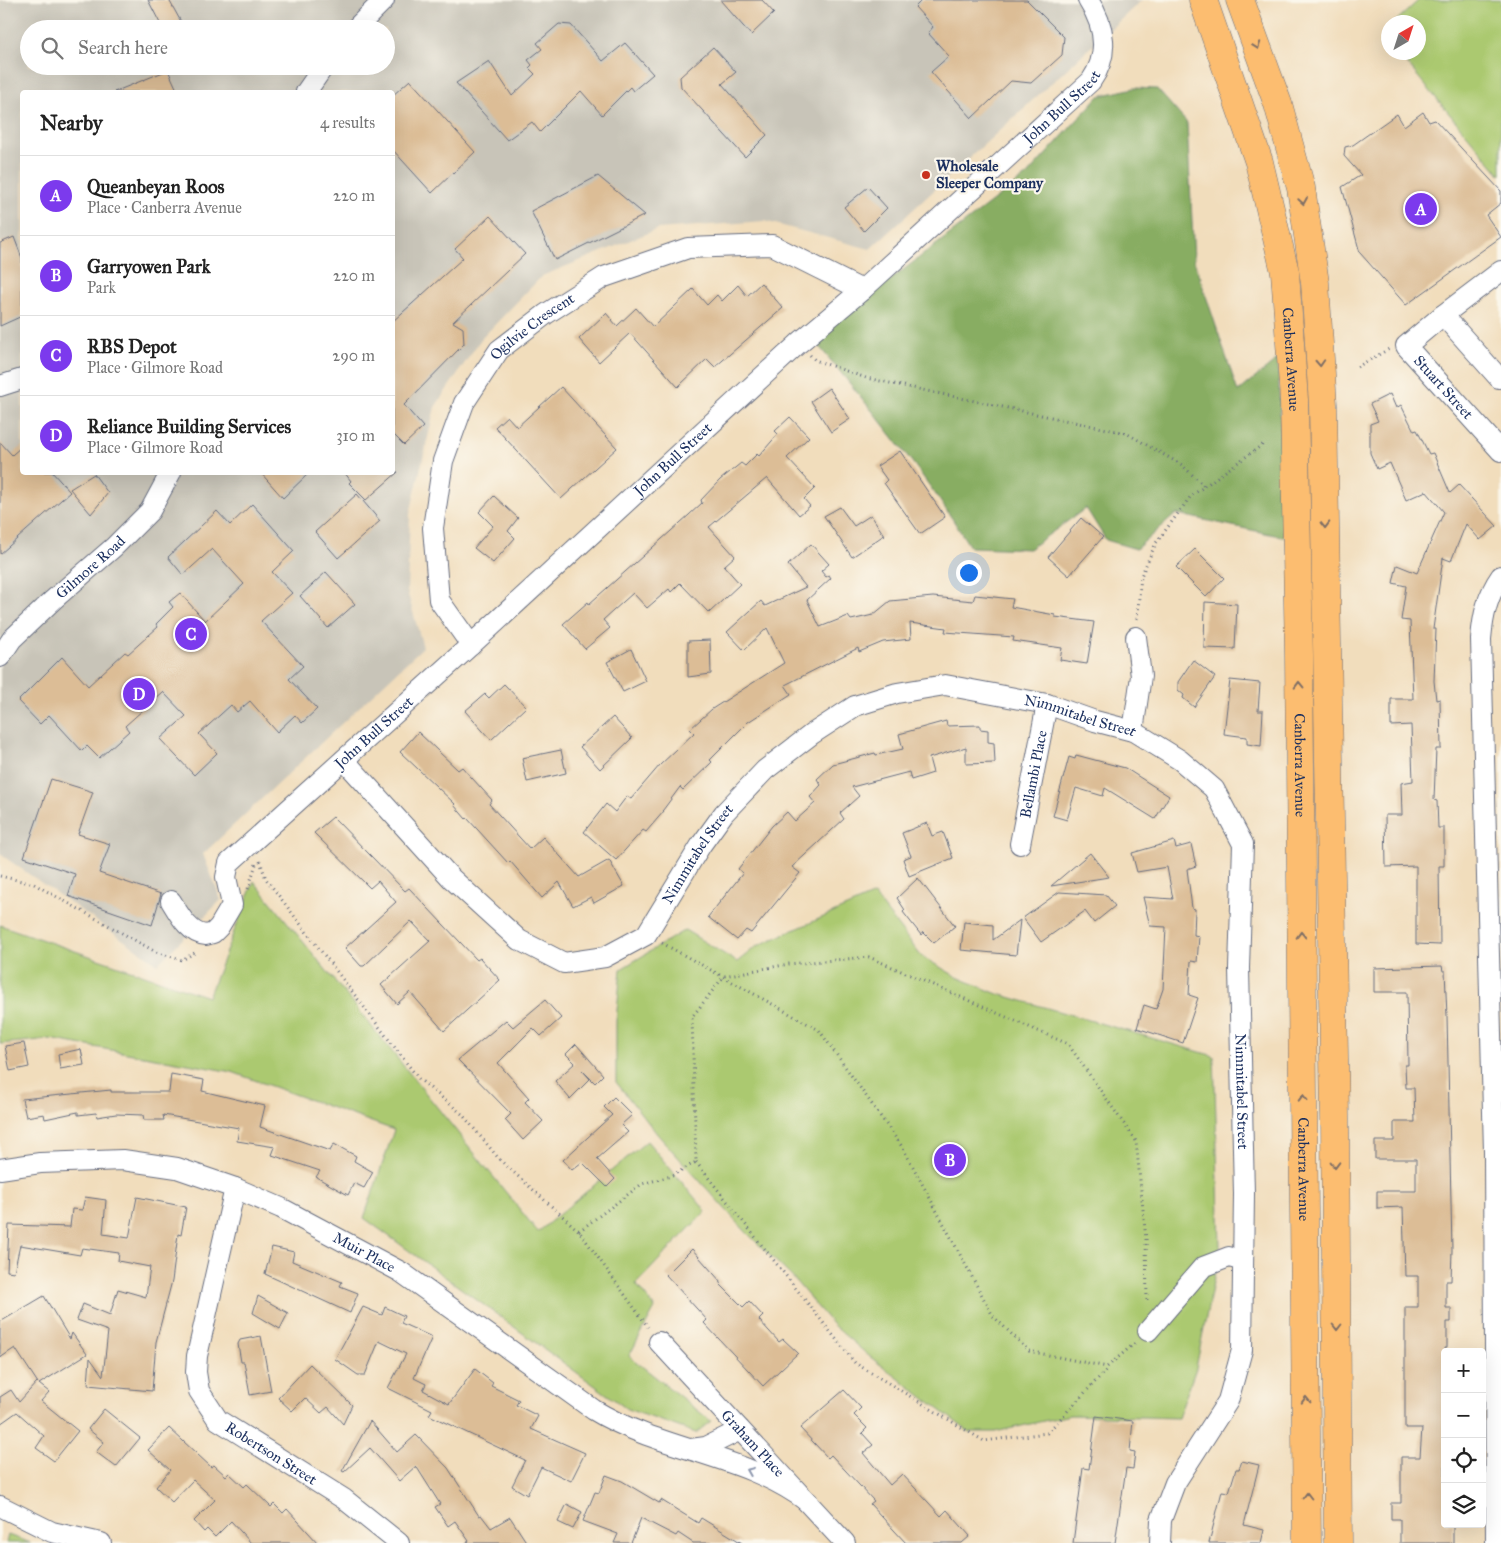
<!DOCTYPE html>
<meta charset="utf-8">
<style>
body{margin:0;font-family:"IM FELL Great Primer",serif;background:#f6f6f6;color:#222}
.controls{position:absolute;right:15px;bottom:15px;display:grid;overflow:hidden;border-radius:5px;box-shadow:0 5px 20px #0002}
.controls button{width:45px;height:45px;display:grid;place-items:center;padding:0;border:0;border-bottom:1px solid #e0e0e0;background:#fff;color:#222;font:25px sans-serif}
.compass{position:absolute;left:1381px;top:15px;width:45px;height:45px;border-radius:50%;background:#fff;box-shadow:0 5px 20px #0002;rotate:39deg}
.you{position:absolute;left:968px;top:572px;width:18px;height:18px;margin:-12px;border:4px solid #fff;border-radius:50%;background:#1a73e8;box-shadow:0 0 0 8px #1a73e833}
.badge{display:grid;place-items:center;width:32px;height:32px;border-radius:50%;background:#7c3aed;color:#fff;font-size:16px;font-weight:700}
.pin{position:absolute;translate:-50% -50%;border:2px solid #fff;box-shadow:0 1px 5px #0006}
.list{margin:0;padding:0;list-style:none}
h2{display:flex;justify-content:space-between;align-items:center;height:65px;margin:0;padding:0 20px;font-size:21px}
h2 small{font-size:16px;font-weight:400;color:#767676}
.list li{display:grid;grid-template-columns:32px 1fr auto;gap:15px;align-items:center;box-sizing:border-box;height:80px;padding:0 20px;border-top:1px solid #e0e0e0}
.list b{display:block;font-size:19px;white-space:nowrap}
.list p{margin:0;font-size:16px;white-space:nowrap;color:#767676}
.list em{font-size:16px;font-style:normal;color:#767676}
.icon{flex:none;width:28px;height:28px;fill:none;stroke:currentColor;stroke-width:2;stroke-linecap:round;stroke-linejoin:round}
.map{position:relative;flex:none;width:1501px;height:1543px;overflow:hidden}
.search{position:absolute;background:#fff;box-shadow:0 5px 20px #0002;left:20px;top:20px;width:375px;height:55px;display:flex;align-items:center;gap:12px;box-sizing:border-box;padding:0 18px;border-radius:28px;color:#767676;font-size:19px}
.panel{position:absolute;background:#fff;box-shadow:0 5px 20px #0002;left:20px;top:90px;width:375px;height:385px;border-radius:5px}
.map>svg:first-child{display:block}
.industrial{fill:#c8c4b8;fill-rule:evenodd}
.green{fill:#abc970;stroke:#637c67}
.forest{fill:#88ad62;stroke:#526e60}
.building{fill:#dcbd96}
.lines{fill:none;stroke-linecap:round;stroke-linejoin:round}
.minor-casing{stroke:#666c7f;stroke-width:22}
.highway-casing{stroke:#666c7f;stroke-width:29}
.path{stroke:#666c7f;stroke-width:3;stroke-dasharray:1 4;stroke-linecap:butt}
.minor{stroke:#fff;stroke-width:20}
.highway{stroke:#fcbd6f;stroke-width:28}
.oneway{stroke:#806f66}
.oneway2{stroke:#8d97ae}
.poi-dot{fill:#c8321e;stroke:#fbf7ec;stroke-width:2}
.labels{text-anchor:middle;stroke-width:4.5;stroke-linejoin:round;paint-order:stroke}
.street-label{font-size:15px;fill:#1b2f5e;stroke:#fbf7ec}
.poi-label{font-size:15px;font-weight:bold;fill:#1b2f5e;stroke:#fbf7ec;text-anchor:start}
</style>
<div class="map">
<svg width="1501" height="1543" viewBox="0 0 1501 1543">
<rect width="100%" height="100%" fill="#fbf7ec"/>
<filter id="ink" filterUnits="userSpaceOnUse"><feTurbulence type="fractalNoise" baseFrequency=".02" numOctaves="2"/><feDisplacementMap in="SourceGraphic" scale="10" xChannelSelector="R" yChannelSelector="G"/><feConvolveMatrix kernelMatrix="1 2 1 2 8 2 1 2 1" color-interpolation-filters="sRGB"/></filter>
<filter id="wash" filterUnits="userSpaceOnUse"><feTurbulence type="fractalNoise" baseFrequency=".0096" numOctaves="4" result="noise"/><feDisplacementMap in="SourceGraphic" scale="20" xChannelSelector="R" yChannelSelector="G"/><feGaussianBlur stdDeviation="1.12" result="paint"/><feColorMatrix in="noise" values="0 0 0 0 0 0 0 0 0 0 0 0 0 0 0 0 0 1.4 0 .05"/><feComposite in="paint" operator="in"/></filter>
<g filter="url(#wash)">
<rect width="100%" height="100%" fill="#f1ddbc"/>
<path class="industrial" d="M0,0H1142L870,249L764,221L658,229L542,276L481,339L435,407L410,514L407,591L423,647L203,854L221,900L158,964L0,854ZM29,29H386V66H29ZM22,92H392V472H22Z"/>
<g class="green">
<path d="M1419,0H1501V175L1398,53L1418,52V22H1395Z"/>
<path d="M254,881L538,1232L647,1141L706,1211L636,1284L655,1308L629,1356L711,1421L696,1433L627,1409L364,1218L394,1130L232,1072L50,1039L0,1044V925L208,997Z"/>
<path d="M874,895L921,956L957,977L995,993L1214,1056L1220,1247L1196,1368L1178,1418L1070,1415L995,1432H969L869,1356L833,1325L792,1277L747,1233L658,1135L616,1082V1021L621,969L685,930L737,962L757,946Z"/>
<path d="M8,1535L31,1543H6Z"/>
</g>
<path class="forest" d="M1134,88L1157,89L1187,123L1194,260L1238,392L1278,359L1284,537L1176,514L1136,549L1106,540L1086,508L1029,549L970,547C925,472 868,406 813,339L1027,175L1099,96Z"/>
<g id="blocks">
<g class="building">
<path d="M148,0H169L185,29H163Z"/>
<path d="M720,0H762L774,13L751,35Z"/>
<path d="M922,0H1027L1064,37L1062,55L1031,83L1011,81L972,118L931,72L949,56L928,33L933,27L915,7Z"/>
<path d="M559,24L571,25L603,61L625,43L653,74L633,91L630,87L602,115L581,91L540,132L532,122L507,140L456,83L489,61L512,96L535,74L529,68L532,65L528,60L542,49L537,43Z"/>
<path d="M713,47L736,72L722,84L767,135L745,157L681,87L680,77Z"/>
<path d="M168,70L178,92H114Z"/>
<path d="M410,80L475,152L432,193L392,149V96Z"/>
<path d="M1423,112L1429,122L1435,120L1501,191V203L1486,215L1501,237L1406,305L1360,253L1342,187L1361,175L1344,156L1345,147L1353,145L1397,114L1404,126Z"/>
<path d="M598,176L645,215L555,260L531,211Z"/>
<path d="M868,187L887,208L864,231L844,207Z"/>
<path d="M490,216L525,254L453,322L463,328L464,344L404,405L423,427L404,445L392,433V322L463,258L455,249Z"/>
<path d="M14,237L22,258V316L0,326V243Z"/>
<path d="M761,283L783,308L715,367L707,359L678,387L630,333L599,362L579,339L606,313L617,326L636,308L653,327L693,289L707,305L717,295L722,301L738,285L747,296Z"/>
<path d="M561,387L617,448L561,499L495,427L507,416L517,427Z"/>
<path d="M829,388L850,419L831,432L811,401Z"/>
<path d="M1390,394L1396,408L1401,405L1414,431L1417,430L1429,454L1433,453L1450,493L1459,485L1497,526L1480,540L1466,524L1451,561L1443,558L1433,629H1436L1434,681L1436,700L1440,699L1441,749H1436L1434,800L1437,801L1438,828H1444V866H1439L1440,945L1416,944V866L1386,867L1385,815H1402L1401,783L1413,781L1411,725L1391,726V699H1413L1410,621L1401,620L1406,586L1393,583L1397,565L1417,573L1444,512L1426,491L1406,500L1390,463L1377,469L1370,453V424L1378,421L1370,404Z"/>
<path d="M790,417L809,437L787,458L815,488L804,499L810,506L799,515L767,478L709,527L735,556L724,566L740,584L709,613L680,583L671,592L669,589L647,608L633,593L603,620L610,628L585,649L563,624L588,602L589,604L689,515L702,503L701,500L720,480L741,463L745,466L757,454L759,456L778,434L775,431Z"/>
<path d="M0,442L12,455L22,446V472H52L70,492L0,554Z"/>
<path d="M900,451L945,517L920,534L884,483L887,480L877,466Z"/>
<path d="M260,472H310L283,498Z"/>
<path d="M344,472H398L366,500L349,483L351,481Z"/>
<path d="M94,474L108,493L91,514L70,489Z"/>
<path d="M357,494L380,521L338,558L315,532Z"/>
<path d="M494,496L518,518L508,531L515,538L493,563L474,548L493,526L479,512Z"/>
<path d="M252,504L294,551L272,572L292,593L261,621L303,666L289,679L317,709L302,723L295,715L277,732L250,701L237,712L231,705L199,734L217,753L194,775L160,739L186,716L163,692L125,726L129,731L99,758L87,746L82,751L49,715L40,724L18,701L62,657L88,686L125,652L128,654L158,627L156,624L173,607L169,602L180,593L205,621L244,584L212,549L183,575L168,557L217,511L230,525Z"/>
<path d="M840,507L854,526L871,515L884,535L852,557L824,516Z"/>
<path d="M1081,518L1103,537L1069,576L1048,557Z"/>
<path d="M811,544L829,564L821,571L826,577L829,575L831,578L807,600L820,627L848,616L851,620L873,615L890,601L933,597L973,601L975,595L1013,599L1011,607L1055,615V617L1094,622L1087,664L1060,660L1062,648L1013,641L1014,637L945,632L946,628L910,623L911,639L883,642L859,652L858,648L785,685L791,694L748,722L710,760L712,762L683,790L680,787L663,810L664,811L646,832L643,830L616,860L584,832L606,804L615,812L627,796L631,799L660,765L694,733L690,729L712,709L784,663L767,628L744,650L727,632L761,601L765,606L806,587L788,565Z"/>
<path d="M1195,549L1224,578L1206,597L1176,567Z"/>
<path d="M326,572L355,604L328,628L300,596Z"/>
<path d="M1205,602L1237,604L1235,649L1204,648Z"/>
<path d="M710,640L711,674L688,677V641Z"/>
<path d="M631,649L646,681L623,692L607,662Z"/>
<path d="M1193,660L1215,677L1194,707L1183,698L1184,695L1178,690V682Z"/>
<path d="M1230,680L1260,683L1258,711H1263L1261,746L1247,744V737L1224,734Z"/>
<path d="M504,684L526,707L491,740L465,711L485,694L489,698Z"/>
<path d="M613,717L632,738L600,769L580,747Z"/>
<path d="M946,721L947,726L980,725V729L988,730V742L994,743L995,763L966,764V747L929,758L933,773L911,780L909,772L852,787L859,796L840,813L844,819L792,867L800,873L751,933L746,930L737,940L708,917L743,873L738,869L772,826L787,812L795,821L815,803L810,797L821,785L817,779L833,764L875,753L876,755L903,749L899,734Z"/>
<path d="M418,732L458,770L462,767L492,800L489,804L530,849L543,837L579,877L609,860L624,886L594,903L591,897L573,906L559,882L542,898L510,861L508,863L467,818L466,819L454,805L455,804L400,752Z"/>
<path d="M561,750L566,773L527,782L522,758Z"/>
<path d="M1076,755L1125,768L1169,796L1155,819L1105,788L1103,796L1076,788L1067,820L1053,816L1069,757L1075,759Z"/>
<path d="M51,779L93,792L78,834L110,844L99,873L161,894L152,925L68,896L75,874L24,857Z"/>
<path d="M333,817L405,891L409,888L477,960L480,958L500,980L444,1031L410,992L397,1004L381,985L430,941L411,921L364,966H361L345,948L396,902L378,881L370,888L314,833Z"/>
<path d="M927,823L932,836L943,832L953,858L909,876L903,859L911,856L902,833Z"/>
<path d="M1174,841L1176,848L1191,844L1196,866L1187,869L1192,908L1195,909L1194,935L1199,936L1197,962L1191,961L1189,995L1198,998L1183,1043L1137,1028L1144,1005L1156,1009L1163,989L1166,927L1150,926L1143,897L1173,899L1167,867L1137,872L1132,853Z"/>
<path d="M1090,853L1109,877L1051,886Z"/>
<path d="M918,878L955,926L934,943L923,932L921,935L903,912L905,910L897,898Z"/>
<path d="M1059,892L1106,895L1115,906L1094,923L1085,911L1041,942L1023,918Z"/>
<path d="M1020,920L1016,955L961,950L964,922L993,925V940Z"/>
<path d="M1442,966L1443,971H1445L1447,1016L1452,1250L1451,1281H1446V1308H1451V1322H1447V1348H1445V1524H1453V1543H1400V1519H1391V1503H1401V1457H1420L1422,1428H1405V1307H1418V1276H1405L1403,1207L1377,1208V1191H1416V1159H1375V1141H1394V1122H1415L1414,1088H1406L1405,1065H1408L1407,992H1374V968Z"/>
<path d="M545,1000L561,1018L541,1036L533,1028L498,1063L529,1098L525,1102L543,1121L523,1140L505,1120L511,1114L458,1060L506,1020L513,1027Z"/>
<path d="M24,1043L29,1067L10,1071L5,1046Z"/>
<path d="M576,1044L603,1075L595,1083L582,1070L590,1079L570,1099L555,1081L575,1063L566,1054Z"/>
<path d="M81,1049L84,1065L60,1069L58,1054Z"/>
<path d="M171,1074L204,1080L202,1091L265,1106L260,1127L330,1151L334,1144L356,1156L354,1161L373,1172L364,1188L354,1183L348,1195L316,1177L320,1171L272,1155L275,1147L237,1141L239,1128L163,1115L164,1120H144L143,1115L116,1114L97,1117L96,1113L78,1115V1112L45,1119L44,1114L26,1117L22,1099L111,1090V1092H169Z"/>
<path d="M614,1097L632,1115L621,1125L628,1132L597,1159L615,1179L607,1187L582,1162L572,1170L563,1160L612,1115L604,1107Z"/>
<path d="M85,1197L106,1200L103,1234L129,1238L137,1197L186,1207L181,1235L178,1234L172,1281L156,1342L152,1391L88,1385L90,1358L103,1376L108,1331L77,1320L83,1304L110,1315L118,1289L146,1297L150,1267L118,1261L119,1253L82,1248L80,1255L20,1245L14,1272L7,1271L9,1225L70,1227L72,1209L82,1210Z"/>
<path d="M272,1247L294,1252L292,1261L342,1282L340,1286L358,1293L350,1313L265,1274Z"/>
<path d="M692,1249L721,1282L720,1284L743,1307L749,1301L763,1316L759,1320L779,1342L783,1339L798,1353L763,1386L704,1323L707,1320L666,1275Z"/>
<path d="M44,1296L70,1339L72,1333L87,1354L39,1384L49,1392L41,1401L78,1431L54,1461L36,1448L44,1436L17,1412L0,1424V1397L11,1390L19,1402L37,1382L38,1383L15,1348L0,1358V1322Z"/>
<path d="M258,1296L288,1313L280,1329L253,1313Z"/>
<path d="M363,1307L382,1315L385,1307L404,1316L401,1323L432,1337L414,1378L426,1384L423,1390L449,1404L475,1369L493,1383L491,1386L519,1400L516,1405L538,1416L531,1429L585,1453L571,1481L541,1467L527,1495L512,1486L525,1460L429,1415L432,1410L388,1388L406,1354L379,1341L365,1375H358L335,1359Z"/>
<path d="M261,1336L271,1391L250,1395L244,1362H241L238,1344L240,1340Z"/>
<path d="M310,1364L352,1405L343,1424L328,1407L321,1413L305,1398L292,1411L278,1398Z"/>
<path d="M844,1390L861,1408L854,1415L867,1428L862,1433L873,1445L863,1453L890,1485L902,1474L941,1516L947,1510L970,1536L962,1543H906L870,1504L874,1501L831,1455L828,1458L800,1428Z"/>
<path d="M104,1409L140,1438L116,1467L96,1452L104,1442L88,1429Z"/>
<path d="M1096,1416L1133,1421L1130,1451L1135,1452L1133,1469L1126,1468L1115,1543H1073L1083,1468L1089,1469Z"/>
<path d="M370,1421L397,1452L416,1435L448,1468L479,1516L481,1515L491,1528L510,1517L527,1543H466L469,1541L455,1521L448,1526L435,1507L440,1504L416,1466L399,1481L370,1448L344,1472L342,1471Z"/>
<path d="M169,1428L211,1467L214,1465L226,1476L229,1473L244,1487L247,1484L271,1507L274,1504L283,1513L287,1509L318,1543H251L231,1521L215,1537L207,1529L204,1532L194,1521L215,1500L193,1480L172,1502L156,1487L170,1470L148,1450Z"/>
<path d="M1242,1461L1259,1465L1244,1525L1264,1530L1261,1543H1209L1222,1491L1229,1492L1236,1469H1239Z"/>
<path d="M606,1475L622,1481L659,1503L661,1500L698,1523L701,1518L742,1543H693L678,1533L676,1536L641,1518L631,1543H614L618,1534L583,1521L595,1492L599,1493Z"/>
<path d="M567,1504L582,1512L573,1529L558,1522Z"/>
</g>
</g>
</g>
<g filter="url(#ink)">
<use href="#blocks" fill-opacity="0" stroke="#666c7f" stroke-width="1"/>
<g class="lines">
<defs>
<g id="minor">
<path d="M355,29L384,0"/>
<path d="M306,92L324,66"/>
<path d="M1501,271L1443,315L1499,378L1501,377"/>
<path id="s1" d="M1443,315L1406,346L1501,451"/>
<path d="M0,386L22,379"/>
<path id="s2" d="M471,645L439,600L433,528L443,461L464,403L499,350L546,314L604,277L688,248L772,245L862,290"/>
<path id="s3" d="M0,657L12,639L53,600L114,547L150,511L171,472"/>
<path d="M1133,731L1141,676L1136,637"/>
<path id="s4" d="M344,760L451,878L519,940L564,963L605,957L646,935L701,845L724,813L765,770L812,734L855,706L897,693L945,685L1047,704L1095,721L1133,731L1180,760L1214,789L1243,844L1239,968L1244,1194L1242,1350L1228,1401L1175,1483L1161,1520L1160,1543"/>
<path id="s5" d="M1020,844L1047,704"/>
<path id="s6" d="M171,901C179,914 189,934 206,935L213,933L219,927L232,905L226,877L229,863L471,645L799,343L862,290L1091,81C1110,54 1105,26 1088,0"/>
<path id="s7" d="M0,1169L40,1163L123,1160L177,1168L235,1188L281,1208L401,1272L594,1410C661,1451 745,1454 808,1502"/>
<path id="s8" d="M235,1188L197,1356L196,1372L199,1391L218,1420L344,1499L399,1543"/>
<path d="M1148,1331L1203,1267L1229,1257L1243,1261"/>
<path id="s9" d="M659,1342L845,1543"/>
<path d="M691,1449L706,1447L740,1430"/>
<path d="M0,1506L52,1532L101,1543"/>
<path d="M1496,1543L1494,1152L1481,639C1483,616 1487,596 1501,576"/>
</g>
<g id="highway">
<path id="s10" d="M1203,0L1259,162L1285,272L1294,400L1299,655L1307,1543"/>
<path d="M1240,0L1278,104L1301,188L1315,283L1323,405L1335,1116L1338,1543"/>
</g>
</defs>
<use href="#minor" class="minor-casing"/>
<use href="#highway" class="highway-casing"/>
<g class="path">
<path d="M810,355L815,360L866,378L1126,433L1182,465L1204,486"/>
<path d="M1357,367L1389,349"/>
<path d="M1137,619L1141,576L1156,543L1191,496L1265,443"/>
<path d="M260,861L266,879L419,1079L462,1114L500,1160L579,1231L648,1327"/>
<path d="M0,876L34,884L156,952L182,960L196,952"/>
<path d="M248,889L256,864"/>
<path d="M662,943L819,1030L903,1148L993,1316L1029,1351L1107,1367L1135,1343"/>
<path d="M696,1162L855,1363L984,1441L1047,1433L1108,1368"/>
<path d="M579,1231L642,1184L671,1176L696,1162L692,1017L724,976L789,964L869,957L1068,1044L1136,1141L1146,1239L1147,1303"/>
</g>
<use href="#minor" class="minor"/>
<use href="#highway" class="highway"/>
</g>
<defs><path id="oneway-chevron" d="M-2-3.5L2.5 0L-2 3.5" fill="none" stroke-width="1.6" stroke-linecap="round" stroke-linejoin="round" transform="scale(1.25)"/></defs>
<g class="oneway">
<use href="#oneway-chevron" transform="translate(1257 46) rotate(70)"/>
<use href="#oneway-chevron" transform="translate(1303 201) rotate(81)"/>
<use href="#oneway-chevron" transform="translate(1320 363) rotate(87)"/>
<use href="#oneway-chevron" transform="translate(1325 525) rotate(89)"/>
<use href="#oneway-chevron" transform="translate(1299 685) rotate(-91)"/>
<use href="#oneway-chevron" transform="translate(1301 935) rotate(-91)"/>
<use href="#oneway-chevron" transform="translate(1303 1098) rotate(-91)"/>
<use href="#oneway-chevron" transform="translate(1335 1165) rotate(89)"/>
<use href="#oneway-chevron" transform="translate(1337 1327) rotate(90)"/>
<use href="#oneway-chevron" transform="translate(1306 1400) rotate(-92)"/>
<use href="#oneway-chevron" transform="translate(1307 1496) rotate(-90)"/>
</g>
<use class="oneway2" href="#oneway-chevron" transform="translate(750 1471) rotate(-158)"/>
</g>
<circle class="poi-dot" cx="926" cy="175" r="5"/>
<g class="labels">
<g class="street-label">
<text dy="5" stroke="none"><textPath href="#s6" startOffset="1260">John Bull Street</textPath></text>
<text dy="5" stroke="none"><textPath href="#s2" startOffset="361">Ogilvie Crescent</textPath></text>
<text dy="5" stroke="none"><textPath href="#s10" startOffset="372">Canberra Avenue</textPath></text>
<text dy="5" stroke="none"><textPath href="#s1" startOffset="104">Stuart Street</textPath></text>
<text dy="5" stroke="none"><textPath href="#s6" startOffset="735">John Bull Street</textPath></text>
<text dy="5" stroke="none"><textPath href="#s3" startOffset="128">Gilmore Road</textPath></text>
<text dy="5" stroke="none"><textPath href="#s4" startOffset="936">Nimmitabel Street</textPath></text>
<text dy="5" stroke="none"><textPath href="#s6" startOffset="330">John Bull Street</textPath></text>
<text dy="5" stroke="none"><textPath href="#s10" startOffset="778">Canberra Avenue</textPath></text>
<text dy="5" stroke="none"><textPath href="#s5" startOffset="71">Bellambi Place</textPath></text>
<text dy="5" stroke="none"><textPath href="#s4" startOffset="486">Nimmitabel Street</textPath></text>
<text dy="5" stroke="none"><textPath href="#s4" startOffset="1401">Nimmitabel Street</textPath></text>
<text dy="5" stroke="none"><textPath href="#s10" startOffset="1182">Canberra Avenue</textPath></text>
<text dy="5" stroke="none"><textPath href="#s7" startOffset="384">Muir Place</textPath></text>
<text dy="5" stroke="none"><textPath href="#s9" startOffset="138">Graham Place</textPath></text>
<text dy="5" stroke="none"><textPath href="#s8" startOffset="305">Robertson Street</textPath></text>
</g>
<g class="poi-label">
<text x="936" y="171">Wholesale<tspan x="936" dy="17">Sleeper Company</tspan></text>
</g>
</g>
</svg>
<div class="controls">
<button>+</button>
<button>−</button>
<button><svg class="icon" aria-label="locate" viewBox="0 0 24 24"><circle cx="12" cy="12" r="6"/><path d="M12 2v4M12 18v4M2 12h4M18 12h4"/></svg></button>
<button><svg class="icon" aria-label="layers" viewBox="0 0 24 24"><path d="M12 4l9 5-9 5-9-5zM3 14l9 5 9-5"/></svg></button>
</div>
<svg class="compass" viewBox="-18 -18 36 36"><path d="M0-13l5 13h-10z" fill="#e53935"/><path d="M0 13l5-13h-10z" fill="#767676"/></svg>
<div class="you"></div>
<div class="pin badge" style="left:1421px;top:209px">A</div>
<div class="pin badge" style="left:950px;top:1160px">B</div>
<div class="pin badge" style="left:191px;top:634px">C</div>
<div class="pin badge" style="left:139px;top:694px">D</div>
<div class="search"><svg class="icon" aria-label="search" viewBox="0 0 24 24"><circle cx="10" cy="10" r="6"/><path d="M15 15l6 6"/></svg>Search here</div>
<section class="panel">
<h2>Nearby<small>4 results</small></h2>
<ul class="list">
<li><span class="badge">A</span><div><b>Queanbeyan Roos</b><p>Place · Canberra Avenue</p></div><em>220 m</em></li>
<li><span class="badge">B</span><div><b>Garryowen Park</b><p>Park</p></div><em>220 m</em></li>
<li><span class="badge">C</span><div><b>RBS Depot</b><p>Place · Gilmore Road</p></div><em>290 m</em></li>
<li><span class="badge">D</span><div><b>Reliance Building Services</b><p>Place · Gilmore Road</p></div><em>310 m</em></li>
</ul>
</section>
</div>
